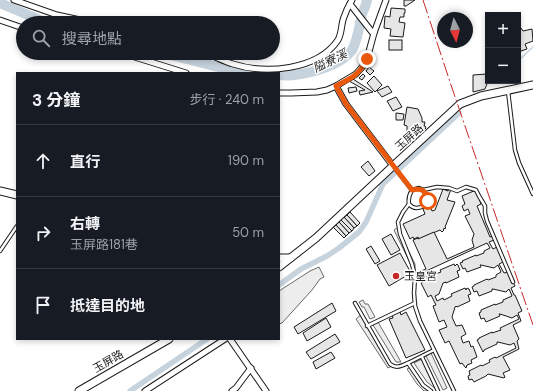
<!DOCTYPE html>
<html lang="zh-TW">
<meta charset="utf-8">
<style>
body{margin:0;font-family:"DM Sans","Noto Sans TC",sans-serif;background:#242831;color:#f1f3f6}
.controls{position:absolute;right:12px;top:12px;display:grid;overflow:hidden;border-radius:0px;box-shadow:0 2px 6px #0003}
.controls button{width:36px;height:36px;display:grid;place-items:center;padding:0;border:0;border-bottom:1px solid #363941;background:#171b24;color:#f1f3f6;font:20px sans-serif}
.compass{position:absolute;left:437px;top:12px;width:36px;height:36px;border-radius:50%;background:#171b24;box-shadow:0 2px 6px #0003;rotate:174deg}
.stop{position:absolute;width:12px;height:12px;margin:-9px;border:3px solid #ea580c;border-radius:50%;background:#fff}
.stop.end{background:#ea580c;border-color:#fff;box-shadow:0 1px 4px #0008}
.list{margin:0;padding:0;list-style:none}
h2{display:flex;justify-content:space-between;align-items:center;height:52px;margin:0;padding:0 16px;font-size:17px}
h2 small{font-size:13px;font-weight:400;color:#9ea1a6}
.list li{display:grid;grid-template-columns:26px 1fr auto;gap:12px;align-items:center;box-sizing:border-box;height:72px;padding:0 16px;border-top:1px solid #363941}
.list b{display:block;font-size:15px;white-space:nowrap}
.list p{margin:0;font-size:13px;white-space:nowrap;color:#9ea1a6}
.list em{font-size:13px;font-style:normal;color:#9ea1a6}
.icon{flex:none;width:22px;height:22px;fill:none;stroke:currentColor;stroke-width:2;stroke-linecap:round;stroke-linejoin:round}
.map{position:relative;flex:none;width:533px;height:391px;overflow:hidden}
.search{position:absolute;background:#171b24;box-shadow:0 2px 6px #0003;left:16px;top:16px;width:264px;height:44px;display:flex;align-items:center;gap:10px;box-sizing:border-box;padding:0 14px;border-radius:22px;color:#9ea1a6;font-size:15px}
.panel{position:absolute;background:#171b24;box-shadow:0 2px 6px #0003;left:16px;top:72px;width:264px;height:268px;border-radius:0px}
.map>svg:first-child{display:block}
.parking{fill:#ededed;stroke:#6a6a6a}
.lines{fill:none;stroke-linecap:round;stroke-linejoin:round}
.stream{stroke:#c6d2dc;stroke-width:1.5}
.canal{stroke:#c6d2dc;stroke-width:5.5}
.river{stroke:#c6d2dc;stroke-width:10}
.building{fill:#e6e6e6;stroke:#1a1a1a}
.lane-casing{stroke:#1a1a1a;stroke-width:4.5}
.street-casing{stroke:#1a1a1a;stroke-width:7}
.secondary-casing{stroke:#1a1a1a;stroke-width:9}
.lane{stroke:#fff;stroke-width:2.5}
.street{stroke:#fff;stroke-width:5}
.secondary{stroke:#fff;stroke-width:7}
.power{stroke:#c62828;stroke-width:1;stroke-dasharray:14 3 2 3;stroke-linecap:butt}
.route{stroke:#ea580c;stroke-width:5}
.poi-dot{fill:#c62828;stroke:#fff;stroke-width:1.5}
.labels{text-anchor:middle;stroke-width:3;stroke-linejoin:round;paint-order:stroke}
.street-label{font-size:11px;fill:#1a1a1a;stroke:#fff}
.poi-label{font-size:11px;fill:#1a1a1a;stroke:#fff;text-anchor:start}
.water-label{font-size:12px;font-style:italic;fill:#1a1a1a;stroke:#fff}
</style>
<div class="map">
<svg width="533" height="391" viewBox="0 0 533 391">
<rect width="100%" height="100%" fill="#fff"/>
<g class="parking">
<path d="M397,228L415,264V273L394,230Z"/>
<path d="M319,267L324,277L320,279L312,290L282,323L279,324V291L310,271Z"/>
<path d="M363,300L365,304H368L375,317L370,319L364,307H362L359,302Z"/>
<path d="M362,314L392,366L388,368L356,319Z"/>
<path d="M378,322L401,362H396L373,325Z"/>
<path d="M431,353L447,388L443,390L426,356Z"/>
<path d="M422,359L437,390L427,382L414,363Z"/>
<path d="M411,367L422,384L431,391H424L417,384L407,369Z"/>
</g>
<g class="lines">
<path class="stream" d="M518,61L533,47"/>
<g class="canal">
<path d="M279,285L301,269L327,256L339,248L359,232L366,222L383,184L459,113"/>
<path d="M130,391L207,339"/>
</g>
<g class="river">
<path d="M0,3L47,23"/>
<path d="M163,53L222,68L251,73"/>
<path d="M279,75C284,75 289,76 294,75C312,73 342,65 352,50C357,42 360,24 362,14C364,10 366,5 367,0"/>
</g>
</g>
<g class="building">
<path d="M404,0H415L406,6H404Z"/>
<path d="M391,8L405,9V13H404V17H400L399,22L405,23L403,37L390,36L391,29L384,28L385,16L390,17Z"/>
<path d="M521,28L523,31L532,29L533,41L525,44L527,49L518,52V29Z"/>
<rect x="389" y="40" width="13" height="10"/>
<path d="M369,67L374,71L370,75L366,71Z"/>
<path d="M363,74L365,76L362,80L359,78Z"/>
<path d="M487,74V84L485,89L473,92V75Z"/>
<path d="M374,76L382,85L375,92L367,83Z"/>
<path d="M353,79L373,92L360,95L359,91L365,90L349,81Z"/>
<path d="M388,86L392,92L382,97L377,91Z"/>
<path d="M356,87L357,91L349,93L348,88Z"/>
<path d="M396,97L402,107L393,111L387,101Z"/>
<path d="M407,107L418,109L422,118V122H425L424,126H425L426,128L423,131L422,128L421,133L407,131V126L404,125Z"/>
<path d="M396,113L404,114L403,120H396Z"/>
<path d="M368,161L375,171L369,176L361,167Z"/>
<path d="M443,189L448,191L449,189H451L447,200L455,202L445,227L446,228L443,229L444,230L442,232L440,230L419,239L418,237L414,239L413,237L410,239L403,224L425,214L423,209L430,206L432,211L435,210Z"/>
<path d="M476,190L481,204L477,206L490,237L493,236L494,240L489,242L493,249L497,247L503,262L499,264L504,273L508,272L515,286L511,288L514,295H515L522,311L518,313L521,321L513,325L519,339L517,341L519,349L503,357L510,370L503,373L505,377L504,378L488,374L486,376L474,382L472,379L469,380L468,376L470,375L469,371L481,365L482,366L490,362L489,360L495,357L496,358L516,348L514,343L510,345L498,342H497V344L484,350V351L483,352L477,340L479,339V338L492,332V333L501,330L500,328L519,319L517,315L512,318L500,314H499L500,316L486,322L484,318L481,319L479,313L481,312V310L495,304V305L503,302V300L512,296L509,289L506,292L493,289H492V291L479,296L477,291L474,292L472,287L474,286V285L487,279L488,280L496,277V275L501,272L498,265L494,268L481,265H480L481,267L467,272L465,268L463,269L460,263L463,262L462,261L476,255V256L484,253V251L490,248L487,243L424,272L426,277L433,274V275L441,272L440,270L454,264L455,266L457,264L458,265L460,270L457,271L459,277L446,283V282L443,283L439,294L435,296L437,301L443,298L444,300L452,296L451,294L465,288L466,290L467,288L469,289L471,294L468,295L470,301L457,307L456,306L455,307L452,317L456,326L462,325L466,334L461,337L463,343L469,341L471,347L473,346L477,357L471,360L472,363L467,365L466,368L465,367L462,363L460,364L449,341L445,343L439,330L447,327L444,320L439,322L433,306L436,305L431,295L428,297L421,283L425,281L421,271L426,269L413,240L418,238V239L434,232L447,259L474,247L472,240L474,234L465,216L470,214L468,209L464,211L462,206L465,204L462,196Z"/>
<path d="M350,212L360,223L357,226L347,215Z"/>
<path d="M347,215L357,226L354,228L344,217Z"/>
<path d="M344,217L354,228L352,231L341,220Z"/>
<path d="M341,220L352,231L349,233L339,222Z"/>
<path d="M339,222L349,233L346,236L336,225Z"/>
<path d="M336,225L346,236L344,238L333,227Z"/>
<path d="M391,234L400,250L391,255L382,239Z"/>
<path d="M371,246L380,261L375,264L366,249Z"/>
<path d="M400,253L411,273L389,286L377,265Z"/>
<path d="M332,303L336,311L298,334L294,327Z"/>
<path d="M400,312L401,315L406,312L425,350L406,358L389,319L393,318L392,315Z"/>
<path d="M326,318L331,327L307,341L303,333Z"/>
<path d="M335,334L340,342L311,359L306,352Z"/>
<path d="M331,352L335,358L316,369L313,362Z"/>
</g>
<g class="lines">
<defs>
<g id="lane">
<path d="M508,91L515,150L519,163L533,194"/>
<path d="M394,167L412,190C409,195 408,199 409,204L403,212L398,222L400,234L412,264L415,276L414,293L415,306L420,321L454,391"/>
<path d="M412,190L419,188L423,190L437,187L449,188L457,191L466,187L476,190L479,196L485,206V213L487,221L513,282"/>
<path d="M409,204C414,210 419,208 425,206C429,199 427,196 423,190"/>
<path d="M0,251L17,226"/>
<path d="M355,303L390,364C396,369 401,366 408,363L423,385L431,391"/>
<path d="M367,326L415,303"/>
<path d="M422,357L438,391"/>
<path d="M408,363L434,350"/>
</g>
<g id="street">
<path d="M14,0L57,15L94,23"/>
<path d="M350,4L372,32L374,33"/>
<path d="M0,20L23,28"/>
<path d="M122,53L186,73"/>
<path d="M204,53C214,56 223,61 233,64C265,74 317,71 338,40C342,33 341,24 344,17C346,11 349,5 352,0"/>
<path d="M336,86L346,104L393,166"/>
<path d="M279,93H291L317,92L327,90L336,86L356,74L363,66L367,59L374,33L386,0"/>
<path d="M230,339L266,391"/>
<path d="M145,391L225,339"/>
<path d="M232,391L236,388L251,368"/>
</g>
<g id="secondary">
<path d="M0,191L17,195"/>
<path d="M279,258H290"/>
<path d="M279,267L316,238L393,166L460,104L481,96L533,85"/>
<path d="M79,391L169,339"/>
</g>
</defs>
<use href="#lane" class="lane-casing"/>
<use href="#street" class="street-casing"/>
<use href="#secondary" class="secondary-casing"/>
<use href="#lane" class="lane"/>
<use href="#street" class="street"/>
<use href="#secondary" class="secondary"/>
<path class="power" d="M423,0L451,85L533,325"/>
</g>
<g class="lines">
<path class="route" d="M367,59C359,75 352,78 336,86L346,104L412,190C421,188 427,190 428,201"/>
</g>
<circle class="poi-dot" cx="396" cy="276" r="4"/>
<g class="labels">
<g class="street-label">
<text transform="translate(409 137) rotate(-42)" y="4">玉屏路</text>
<text transform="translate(108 361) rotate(-30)" y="4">玉屏路</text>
</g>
<g class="poi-label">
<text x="404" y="280">玉皇宮</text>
</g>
<g class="water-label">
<text transform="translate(330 61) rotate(-26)" y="4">隘寮溪</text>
</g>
</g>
</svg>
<div class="controls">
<button>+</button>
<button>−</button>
</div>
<svg class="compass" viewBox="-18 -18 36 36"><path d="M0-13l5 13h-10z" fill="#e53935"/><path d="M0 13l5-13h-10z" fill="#9ea1a6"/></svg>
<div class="stop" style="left:428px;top:201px"></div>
<div class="stop end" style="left:367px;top:59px"></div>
<div class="search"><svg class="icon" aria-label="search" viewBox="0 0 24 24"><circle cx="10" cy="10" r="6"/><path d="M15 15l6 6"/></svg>搜尋地點</div>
<section class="panel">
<h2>3 分鐘<small>步行 · 240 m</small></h2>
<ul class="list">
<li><svg class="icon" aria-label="ahead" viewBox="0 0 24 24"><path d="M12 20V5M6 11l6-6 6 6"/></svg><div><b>直行</b></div><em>190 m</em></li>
<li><svg class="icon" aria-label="right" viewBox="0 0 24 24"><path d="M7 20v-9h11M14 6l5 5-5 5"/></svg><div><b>右轉</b><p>玉屏路181巷</p></div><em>50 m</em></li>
<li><svg class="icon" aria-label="arrive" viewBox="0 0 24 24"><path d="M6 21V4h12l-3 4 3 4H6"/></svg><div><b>抵達目的地</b></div></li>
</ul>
</section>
</div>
